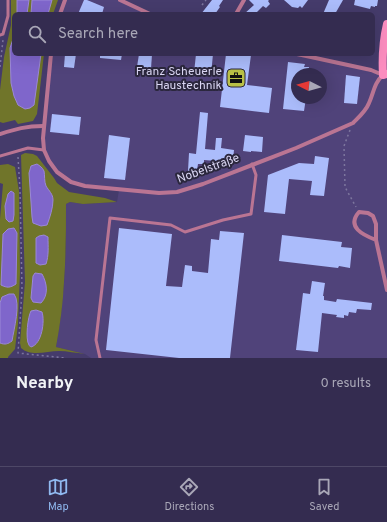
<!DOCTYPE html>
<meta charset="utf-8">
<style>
body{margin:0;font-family:Overpass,sans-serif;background:#3c3457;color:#f1f3f6}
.compass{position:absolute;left:291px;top:68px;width:36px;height:36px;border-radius:50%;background:#342c50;box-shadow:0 4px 16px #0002;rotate:276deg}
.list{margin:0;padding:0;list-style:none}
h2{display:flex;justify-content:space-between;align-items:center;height:52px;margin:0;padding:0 16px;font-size:17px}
h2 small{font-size:13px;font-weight:400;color:#a9a7b7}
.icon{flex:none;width:22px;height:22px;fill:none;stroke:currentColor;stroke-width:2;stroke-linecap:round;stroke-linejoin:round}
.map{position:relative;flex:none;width:387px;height:358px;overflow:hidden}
.search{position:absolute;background:#342c50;box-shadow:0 4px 16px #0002;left:12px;right:12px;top:12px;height:44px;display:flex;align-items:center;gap:10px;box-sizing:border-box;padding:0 14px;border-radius:6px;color:#a9a7b7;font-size:15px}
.sheet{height:108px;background:#342c50}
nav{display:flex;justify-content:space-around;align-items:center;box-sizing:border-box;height:56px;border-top:1px solid #4e4867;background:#342c50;font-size:11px;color:#a9a7b7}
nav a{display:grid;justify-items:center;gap:2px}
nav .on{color:#90b9f0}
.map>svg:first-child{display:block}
.built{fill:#50437a;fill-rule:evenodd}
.green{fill:#70752a}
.water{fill:#7f66cb;stroke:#9b88d7}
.building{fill:#abbcfb}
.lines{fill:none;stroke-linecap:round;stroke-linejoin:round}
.path{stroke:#7d769e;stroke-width:1.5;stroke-dasharray:2 3;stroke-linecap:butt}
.lane{stroke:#ba7593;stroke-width:3}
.street{stroke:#ba7593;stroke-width:4}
.secondary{stroke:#fb8dbf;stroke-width:8}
.labels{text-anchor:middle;stroke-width:4;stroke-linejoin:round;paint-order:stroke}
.poi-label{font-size:12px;fill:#dbd7f4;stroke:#2b273d;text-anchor:end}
.street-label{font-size:12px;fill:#dbd7f4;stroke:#2b273d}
</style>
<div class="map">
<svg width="387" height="358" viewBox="0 0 387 358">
<rect width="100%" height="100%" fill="#453b6b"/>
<g class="built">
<path d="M65,0H120L150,14H60Z"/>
<path d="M387,28V358H91L85,354L56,347L61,315L64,283L66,247V204L70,202L83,204L117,202L119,190L71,182L57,172L49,161L43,138L51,54H297L383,75ZM297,74H321V98H297Z"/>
</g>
<g class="green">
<path d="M11,0H58L53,14H14V54H44L37,114L33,121L18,124L15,120L3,123L0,122V90L4,57L11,25Z"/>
<path d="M25,153L33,154L37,156L54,178L57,183L69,192L105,198L117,202L83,204L70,202L66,204C66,230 66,256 64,282C63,304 60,325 56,347L85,354C76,353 67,351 59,351C47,351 31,357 21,348L20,343L25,282L21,155Z"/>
<path d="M8,164L15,167L19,191L20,272L18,324L15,349L8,357V358H0V219L3,184L0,183V165Z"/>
</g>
<g class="water">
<path d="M17,0H29L27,14H17Z"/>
<path d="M32,0H52L48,14H31Z"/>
<path d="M13,39H14V54H41L34,105L30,108L25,109L18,105L14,96L11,83L10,48Z"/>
<path d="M37,164C40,166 42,167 44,171C45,176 44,181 46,186C49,191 53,194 53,200C53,208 50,217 47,225L41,226L33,223L32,217L29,173L31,166Z"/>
<path d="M11,191L14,193V215L13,221L9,222L6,219L5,206L8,194Z"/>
<path d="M14,228L17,233L16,284C10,288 7,288 1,285L3,234L8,229Z"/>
<path d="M44,235L48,237C48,247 49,255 46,264L40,265L36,263V238L39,236Z"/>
<path d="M35,273L42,274C47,283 49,295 41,303L33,302L31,298L33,276Z"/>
<path d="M9,294H14C21,303 14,329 12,341C8,344 5,345 0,343V303L2,297Z"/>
<path d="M36,310L42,312C45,321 42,344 31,347C30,346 29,346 29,345C25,339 28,316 31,311Z"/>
</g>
<g class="building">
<path d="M84,0H87L104,7L102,14H78Z"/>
<path d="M212,0H223L219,6L220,7L215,14H201Z"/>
<path d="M249,0H269L268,1L270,4L266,8L263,6L255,14H244L254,5Z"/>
<path d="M284,0H308L302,8L300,6L298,8L292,7Z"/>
<path d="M329,0H343L335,14H323Z"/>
<path d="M355,0H378L377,6H375V7L371,6L370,9L354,5Z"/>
<path d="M65,54H76L74,68L64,67Z"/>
<path d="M100,54H122L121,60L100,58Z"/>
<path d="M139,54H152L151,69L137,67Z"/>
<path d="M196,54H213L211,75L194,73Z"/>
<path d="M226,54L251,55L247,85L272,88L269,113L220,107Z"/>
<path d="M288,62L305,64L304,67H309L308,74H297V98H306L304,111L283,109Z"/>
<path d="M346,75L360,77L357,104L344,103Z"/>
<path d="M200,112L208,113L205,149L215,150L216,138H222L221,148L234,150L233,160L228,159V162L204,160V164H198L197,170H195V172L188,171L189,153L196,154Z"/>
<path d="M52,114L81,117L79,135L50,132Z"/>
<path d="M109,135L130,138L125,180L104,178Z"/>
<path d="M245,135L263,137L262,152L251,151V152L243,151Z"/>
<path d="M315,156L329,158L324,196L310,195L312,181L289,179L285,214L264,212L268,175L299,163L314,164Z"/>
<path d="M119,228L172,234L166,286L182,287L185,265L192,266V271L208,273L211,239L219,240L220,231L244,233L230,358H179L106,350Z"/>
<path d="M282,235L342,242L341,247L352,248L350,268L339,266L338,268L279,261Z"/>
<path d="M312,281L325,283L323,296H324V300L336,302L337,299L372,303L371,310L357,309L356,313L349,312L348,316L344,315V318L336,317L337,315L322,313L318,352L296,350L303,293L310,294Z"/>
</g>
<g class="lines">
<g class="path">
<path d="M202,5L206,0"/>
<path d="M0,67L3,40"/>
<path d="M350,130L344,146L345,187L356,207"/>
<path d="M18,157L20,190L22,289L18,353L65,358"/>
</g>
<g class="lane">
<path d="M0,35L3,34L8,16V0"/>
<path d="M0,156L28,148L44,150"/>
<path d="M100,358L96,340L110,218L171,225L185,232L223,220L251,214L256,175L252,164"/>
</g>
<g class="street">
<path d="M120,0L150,14"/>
<path d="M60,14L65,0"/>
<path d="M236,14L244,0"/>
<path d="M51,54L43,138L44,150L49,161L57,172L71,182L85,186L159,193L177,192L203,184L296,148L353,123C359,117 366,111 369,103C374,92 374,83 383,75L371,70L297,54"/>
<path d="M0,134C16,129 26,126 43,126"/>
<path d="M376,240C363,235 346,227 359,212L368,213L373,216L376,224V240L387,290"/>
</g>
<path class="secondary" d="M387,24C383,41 382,58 383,75L387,74"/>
</g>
<defs>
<symbol id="office-square" viewBox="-11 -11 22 22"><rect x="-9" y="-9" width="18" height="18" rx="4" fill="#b9c046" stroke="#2b273d"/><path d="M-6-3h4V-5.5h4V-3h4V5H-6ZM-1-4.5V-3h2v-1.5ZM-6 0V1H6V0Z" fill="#111"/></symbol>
</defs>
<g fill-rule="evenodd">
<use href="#office-square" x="225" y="67" width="22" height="22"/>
</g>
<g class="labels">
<g class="poi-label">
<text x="222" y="75">Franz Scheuerle<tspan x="222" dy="14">Haustechnik</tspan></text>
</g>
<g class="street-label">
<text transform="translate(208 168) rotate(-20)" y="4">Nobelstraße</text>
</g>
</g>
</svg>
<svg class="compass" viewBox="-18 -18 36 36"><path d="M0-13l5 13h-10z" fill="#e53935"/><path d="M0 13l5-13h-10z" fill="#a9a7b7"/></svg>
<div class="search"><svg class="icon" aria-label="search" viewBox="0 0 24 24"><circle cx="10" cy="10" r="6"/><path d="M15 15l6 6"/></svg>Search here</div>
</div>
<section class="sheet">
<h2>Nearby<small>0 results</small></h2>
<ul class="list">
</ul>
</section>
<nav>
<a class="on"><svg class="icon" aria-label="map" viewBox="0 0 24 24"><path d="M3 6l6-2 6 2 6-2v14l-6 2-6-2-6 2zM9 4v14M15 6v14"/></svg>Map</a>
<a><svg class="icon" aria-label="directions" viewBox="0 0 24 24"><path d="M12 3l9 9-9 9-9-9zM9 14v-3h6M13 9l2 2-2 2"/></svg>Directions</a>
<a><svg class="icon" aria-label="saved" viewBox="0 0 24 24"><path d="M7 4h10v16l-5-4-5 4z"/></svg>Saved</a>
</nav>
